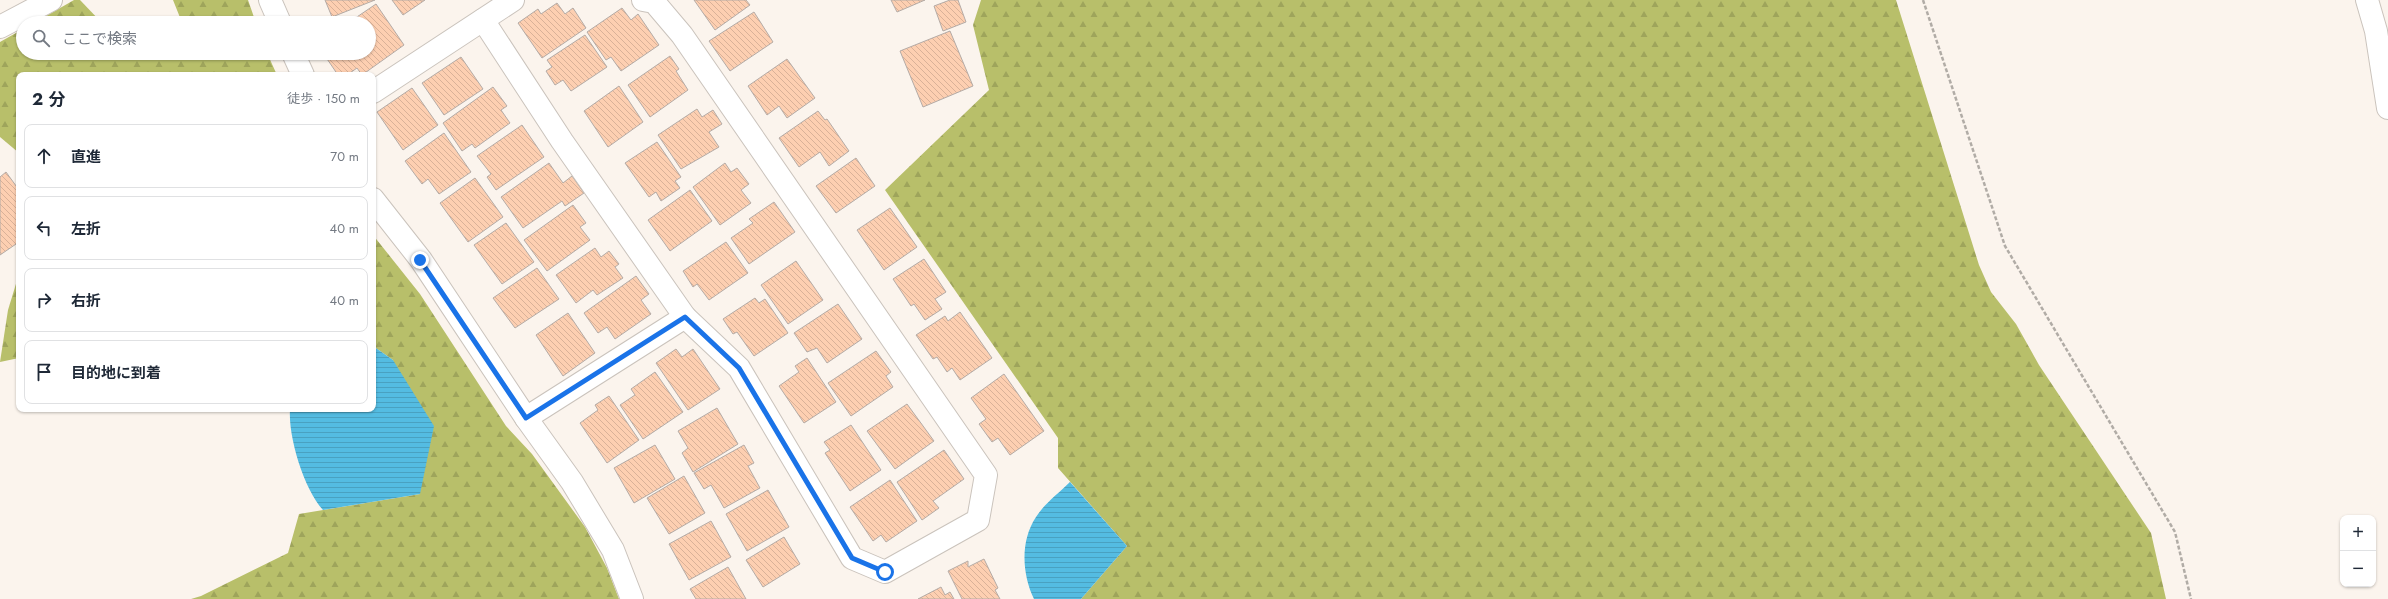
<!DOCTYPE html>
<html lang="ja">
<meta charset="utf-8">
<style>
body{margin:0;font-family:Jost,"Noto Sans JP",sans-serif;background:#f6f6f7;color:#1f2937}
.controls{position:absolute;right:12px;bottom:12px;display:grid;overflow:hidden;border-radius:8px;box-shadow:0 1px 3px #0004}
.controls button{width:36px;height:36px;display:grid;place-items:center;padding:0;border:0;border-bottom:1px solid #e0e1e3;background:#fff;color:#1f2937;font:20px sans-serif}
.stop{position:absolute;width:12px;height:12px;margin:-9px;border:3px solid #1a73e8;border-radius:50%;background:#fff}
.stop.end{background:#1a73e8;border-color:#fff;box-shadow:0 1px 4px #0008}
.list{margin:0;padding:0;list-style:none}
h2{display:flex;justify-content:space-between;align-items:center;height:52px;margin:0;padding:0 16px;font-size:17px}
h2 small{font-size:13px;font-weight:400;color:#747a83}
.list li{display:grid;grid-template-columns:26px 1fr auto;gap:12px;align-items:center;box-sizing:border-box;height:64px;margin:0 8px 8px;padding:0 8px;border:1px solid #e0e1e3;border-radius:8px}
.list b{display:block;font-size:15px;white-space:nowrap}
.list em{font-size:13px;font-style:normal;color:#747a83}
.icon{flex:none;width:22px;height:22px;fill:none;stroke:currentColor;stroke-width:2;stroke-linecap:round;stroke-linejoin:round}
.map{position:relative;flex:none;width:2388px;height:599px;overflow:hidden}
.search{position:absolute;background:#fff;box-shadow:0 1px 3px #0004;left:16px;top:16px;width:360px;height:44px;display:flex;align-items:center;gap:10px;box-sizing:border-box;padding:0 14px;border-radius:22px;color:#747a83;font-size:15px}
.panel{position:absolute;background:#fff;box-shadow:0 1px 3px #0004;left:16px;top:72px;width:360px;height:340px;border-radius:8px}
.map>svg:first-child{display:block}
.forest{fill:url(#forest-firs)}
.water{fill:url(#water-rules)}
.building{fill:url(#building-back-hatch);stroke:#b4aba6}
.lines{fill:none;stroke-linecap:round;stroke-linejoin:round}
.minor-casing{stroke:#cac3bc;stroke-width:24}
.path{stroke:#b1aca6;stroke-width:2.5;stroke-dasharray:4 2;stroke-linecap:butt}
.minor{stroke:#fff;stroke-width:22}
.route{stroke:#1a73e8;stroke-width:5}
</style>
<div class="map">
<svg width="2388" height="599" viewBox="0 0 2388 599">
<defs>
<pattern id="forest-firs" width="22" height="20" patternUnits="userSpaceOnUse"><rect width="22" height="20" fill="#b8bf6a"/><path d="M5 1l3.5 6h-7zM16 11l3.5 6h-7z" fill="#9ea45b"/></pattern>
<pattern id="water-rules" width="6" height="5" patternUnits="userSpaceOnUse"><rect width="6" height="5" fill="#54bce2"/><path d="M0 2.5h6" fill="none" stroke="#49a1c1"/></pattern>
<pattern id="building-back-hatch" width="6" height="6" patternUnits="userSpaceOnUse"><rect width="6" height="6" fill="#fdcfb1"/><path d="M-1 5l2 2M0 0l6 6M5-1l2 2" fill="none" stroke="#d9b198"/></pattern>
</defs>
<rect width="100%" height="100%" fill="#fbf4ed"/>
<g class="forest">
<path d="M74,0H80L102,23H34Z"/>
<path d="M173,0H248L256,23H176L181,20Z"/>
<path d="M981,0H1896L1979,265L1991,292L2016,324L2039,365L2151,533L2166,599H1081L1127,546L1058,468V438L885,190L989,90L973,25Z"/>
<path d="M23,29V53H267L277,75H19V153L0,137V42Z"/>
<path d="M373,235L420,294L506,426L532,454L585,527L607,568L619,599H191L201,596L288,553L299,514L420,494L393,360L373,346Z"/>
<path d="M19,274V358L0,362L8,310Z"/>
</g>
<g class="water">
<path d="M373,346L393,360L434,426L420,494L323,510C304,489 288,437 290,409H373Z"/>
<path d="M1070,482L1127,546L1081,599H1034C1022,574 1020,541 1036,517C1044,504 1059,493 1070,482Z"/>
</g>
<g class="building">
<path d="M325,0H375L332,17Z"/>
<path d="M392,0H425L403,15Z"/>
<path d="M694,0H746L750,5L715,30Z"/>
<path d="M891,0H925L897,12Z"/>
<path d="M950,0H958L966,22L943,31L934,6Z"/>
<path d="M557,3L565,14L573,8L586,28L542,58L518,23L538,9L541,14Z"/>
<path d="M376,4L404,45L362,75L357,68L347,75H338L323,53H369V23H348Z"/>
<path d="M622,8L631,20L638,14L659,45L621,71L611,57L606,60L587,32Z"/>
<path d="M754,12L773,42L730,71L709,41Z"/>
<path d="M950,31L973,86L923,107L900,51Z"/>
<path d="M585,35L607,67L571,91L563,80L555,85L546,71L552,67L547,60Z"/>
<path d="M670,56L679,69L676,71L688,90L650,117L628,85Z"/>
<path d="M461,57L483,89L444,115L422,83Z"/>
<path d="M787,59L815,98L787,118L779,106L767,115L748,86Z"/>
<path d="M619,86L643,122L608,147L584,111Z"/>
<path d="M493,87L507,106L501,110L510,123L475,148L472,144L462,151L443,123Z"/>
<path d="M412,88L438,125L403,150L377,112Z"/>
<path d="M697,109L702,117L713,110L722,124L709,132L719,147L681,169L658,135Z"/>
<path d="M818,111L825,120L827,119L849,151L829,166L820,152L799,167L779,138Z"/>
<path d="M522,125L544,157L496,190L487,177L491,174L477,156Z"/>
<path d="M444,133L471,172L439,194L428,179L422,184L405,161Z"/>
<path d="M657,142L681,177L675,181L680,188L661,201L656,192L649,197L625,163Z"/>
<path d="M856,158L875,186L836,213L816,186Z"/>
<path d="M549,163L563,183L572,176L584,193L565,206L562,201L523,228L501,197Z"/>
<path d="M725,163L731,172L737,168L749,184L741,190L751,203L720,225L693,187Z"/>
<path d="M6,172L19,190V242L0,255V177Z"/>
<path d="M475,178L503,217L468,242L440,203Z"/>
<path d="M690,190L712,221L670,251L648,220Z"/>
<path d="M774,202L795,232L749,264L731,238L753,223L749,219Z"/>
<path d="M573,205L586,223L580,227L590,240L547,271L524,240Z"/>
<path d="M890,208L917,247L884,270L857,230Z"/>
<path d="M506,223L534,262L502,284L474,245Z"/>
<path d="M726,242L748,273L709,300L697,284L693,287L683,271Z"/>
<path d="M595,248L601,257L609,251L619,264L615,267L623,278L597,295L593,290L576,303L556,275Z"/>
<path d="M924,259L946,292L935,299L942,309L925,320L914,304L911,306L893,279Z"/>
<path d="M796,261L823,300L788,324L761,285Z"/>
<path d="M537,268L559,299L515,328L493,298Z"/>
<path d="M636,276L649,294L641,300L651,314L615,339L607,327L598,333L584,313Z"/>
<path d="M755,298L759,303L765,299L788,333L754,356L737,332L733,334L723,319Z"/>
<path d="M838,304L862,339L827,363L817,348L807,352L794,333Z"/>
<path d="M960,312L992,358L960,380L952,368L947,372L937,357L933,359L916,335L945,316L948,321Z"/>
<path d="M568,313L595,353L563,376L536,335Z"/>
<path d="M676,349L682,357L693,349L720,389L688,410L656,363Z"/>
<path d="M876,351L891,372L886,376L893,387L851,416L828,383Z"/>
<path d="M807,358L836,402L804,423L779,386L799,372L795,366Z"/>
<path d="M655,372L683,412L643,439L620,405L635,395L631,389Z"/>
<path d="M1004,374L1044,431L1010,455L998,438L992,442L979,424L986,419L971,398Z"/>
<path d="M609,396L639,440L607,463L580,423L598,410L595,405Z"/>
<path d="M907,404L934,441L895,469L867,431Z"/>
<path d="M717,408L738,444L693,472L682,453L688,448L678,431Z"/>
<path d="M851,425L881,470L850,491L825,453L830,450L824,442Z"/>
<path d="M655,445L675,479L634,503L614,468Z"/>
<path d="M744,445L754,463L748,466L760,488L724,508L711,485L704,489L694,473Z"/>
<path d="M944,450L964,479L933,501L939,508L922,520L897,482Z"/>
<path d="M684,476L705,513L669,534L647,498Z"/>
<path d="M890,480L917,521L886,542L881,535L873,541L850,507Z"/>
<path d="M768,490L789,527L747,551L726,514Z"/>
<path d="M711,521L731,557L689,580L669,544Z"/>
<path d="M784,537L800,564L763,587L746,560Z"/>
<path d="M984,559L998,588L995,590L1000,599H962L948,571L968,561V567Z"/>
<path d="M728,567L746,599H696L690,589Z"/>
<path d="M941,587L945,595L950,592L954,599H918Z"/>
</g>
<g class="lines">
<defs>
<g id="minor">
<path d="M270,0L280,23"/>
<path d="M2367,0L2376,31L2388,108"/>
<path d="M483,20L562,141L685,317L739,368L852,558L885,572L978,520L986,475L682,35L654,2L643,0"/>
<path d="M0,27L51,0"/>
<path d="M293,53L303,75"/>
<path d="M373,92L513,0"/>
<path d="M373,199L421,260L526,418L572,482L613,550L632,599"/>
<path d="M526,418L685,317"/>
</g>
</defs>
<use href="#minor" class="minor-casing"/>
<path class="path" d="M1923,0L2005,246L2175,532L2191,599"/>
<use href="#minor" class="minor"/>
</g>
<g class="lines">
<path class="route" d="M420,260L526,418L685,317L739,368L852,558L885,572"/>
</g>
</svg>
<div class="controls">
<button>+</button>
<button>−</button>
</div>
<div class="stop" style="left:885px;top:572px"></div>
<div class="stop end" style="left:420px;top:260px"></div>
<div class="search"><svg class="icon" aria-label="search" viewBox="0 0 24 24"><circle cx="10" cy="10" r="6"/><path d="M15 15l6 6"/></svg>ここで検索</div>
<section class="panel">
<h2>2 分<small>徒歩 · 150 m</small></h2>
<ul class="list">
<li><svg class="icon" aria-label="ahead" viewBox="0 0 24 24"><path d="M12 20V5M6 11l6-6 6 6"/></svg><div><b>直進</b></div><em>70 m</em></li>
<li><svg class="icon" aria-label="left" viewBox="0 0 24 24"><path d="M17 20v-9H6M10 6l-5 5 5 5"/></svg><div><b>左折</b></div><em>40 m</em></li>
<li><svg class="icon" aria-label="right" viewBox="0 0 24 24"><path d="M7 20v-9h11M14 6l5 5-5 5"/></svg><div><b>右折</b></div><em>40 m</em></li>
<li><svg class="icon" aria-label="arrive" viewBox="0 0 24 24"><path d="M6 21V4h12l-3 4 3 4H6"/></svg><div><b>目的地に到着</b></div></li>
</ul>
</section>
</div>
